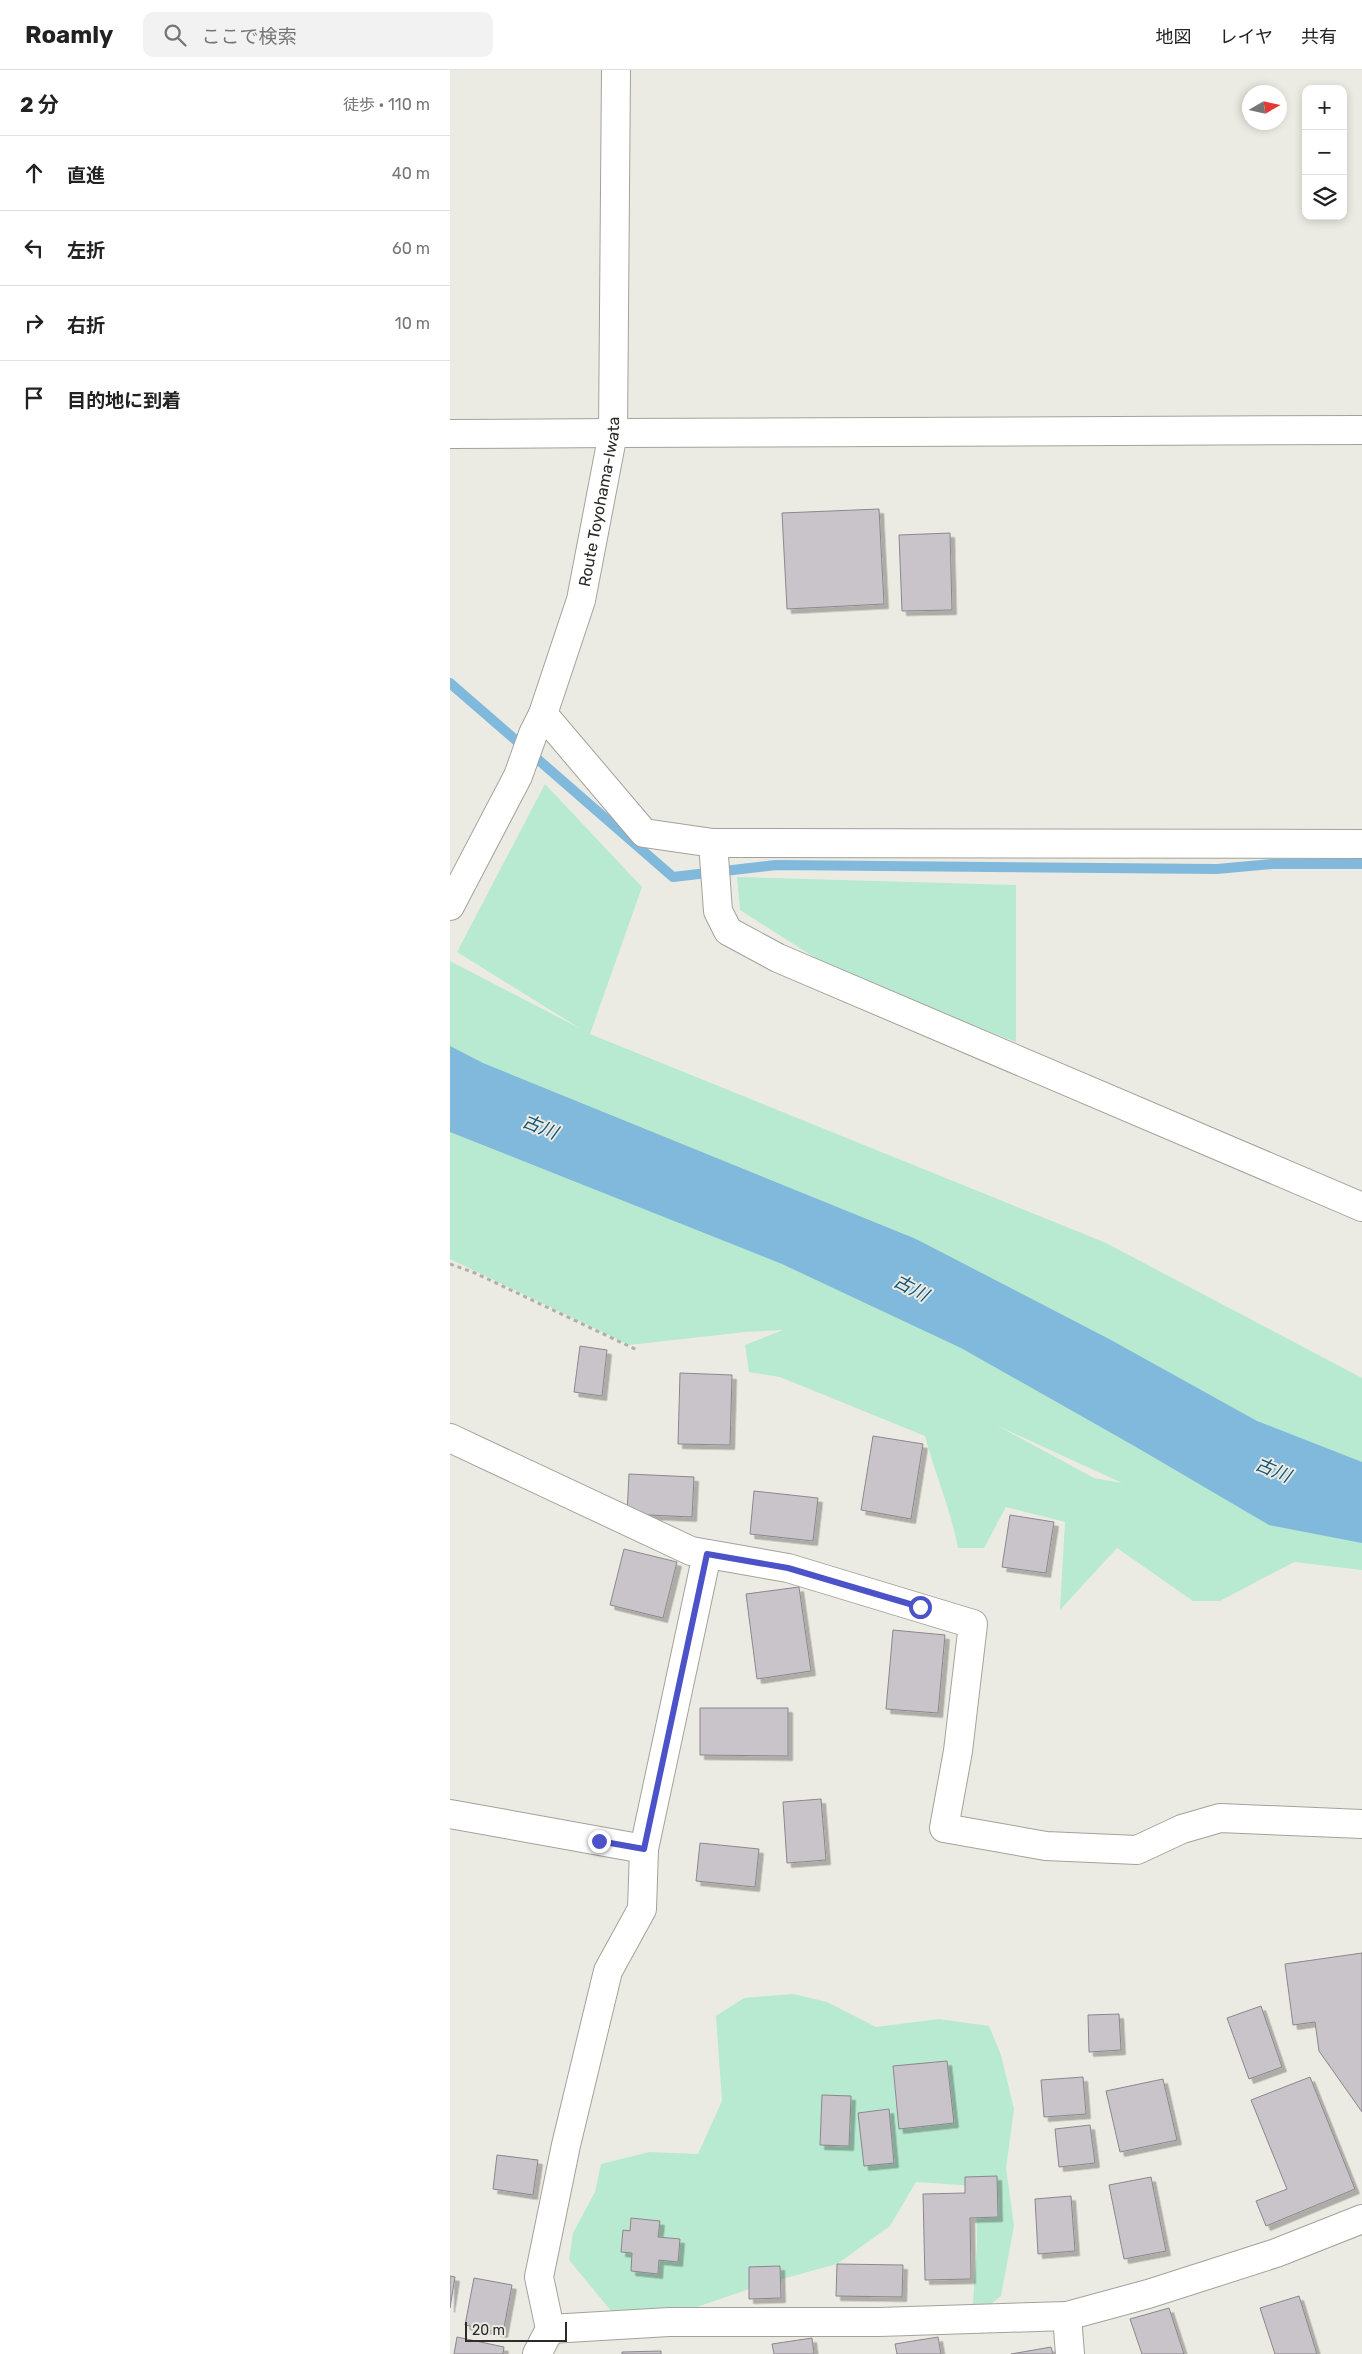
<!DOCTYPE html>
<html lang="ja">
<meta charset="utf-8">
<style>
body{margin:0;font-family:Rubik,"Noto Sans JP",sans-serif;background:#f2f2f2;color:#222}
.controls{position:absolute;right:15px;top:15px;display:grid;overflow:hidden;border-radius:10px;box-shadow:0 2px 8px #0003}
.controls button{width:45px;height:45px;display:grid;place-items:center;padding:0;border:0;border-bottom:1px solid #e0e0e0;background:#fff;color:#222;font:25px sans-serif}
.compass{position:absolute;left:792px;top:15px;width:45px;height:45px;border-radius:50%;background:#fff;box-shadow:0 2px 8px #0003;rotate:81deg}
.scale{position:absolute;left:15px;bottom:12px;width:102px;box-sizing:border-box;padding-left:5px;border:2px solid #2c2b28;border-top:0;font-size:14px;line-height:18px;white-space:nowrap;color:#2c2b28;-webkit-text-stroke:4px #ecebe3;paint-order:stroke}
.stop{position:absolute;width:15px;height:15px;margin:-11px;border:4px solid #4c52c8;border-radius:50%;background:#fff}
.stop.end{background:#4c52c8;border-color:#fff;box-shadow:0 1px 5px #0008}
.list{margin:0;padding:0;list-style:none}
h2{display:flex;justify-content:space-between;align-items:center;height:65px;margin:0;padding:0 20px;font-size:21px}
h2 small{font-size:16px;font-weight:400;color:#767676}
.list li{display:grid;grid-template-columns:32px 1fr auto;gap:15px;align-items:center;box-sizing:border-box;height:75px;padding:0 20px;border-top:1px solid #e0e0e0}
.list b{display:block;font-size:19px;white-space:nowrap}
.list em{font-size:16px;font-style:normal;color:#767676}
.icon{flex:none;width:28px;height:28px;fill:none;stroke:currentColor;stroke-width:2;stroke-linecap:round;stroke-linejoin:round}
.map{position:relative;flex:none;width:912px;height:2284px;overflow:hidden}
header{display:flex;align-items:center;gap:30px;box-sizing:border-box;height:70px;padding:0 25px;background:#fff;border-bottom:1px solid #e0e0e0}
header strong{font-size:24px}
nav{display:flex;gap:28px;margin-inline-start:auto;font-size:18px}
.search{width:350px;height:45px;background:#f2f2f2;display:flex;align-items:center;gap:12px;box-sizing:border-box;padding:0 18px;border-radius:10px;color:#767676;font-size:19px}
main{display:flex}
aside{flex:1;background:#fff}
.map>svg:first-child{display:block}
.green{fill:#b7ead0;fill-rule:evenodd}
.water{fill:#81b9dd}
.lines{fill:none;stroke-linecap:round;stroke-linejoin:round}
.stream{stroke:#81b9dd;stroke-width:10}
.building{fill:#c9c3ca;stroke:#8b878d;filter:url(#shadow)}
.street-casing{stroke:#a3a29a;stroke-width:30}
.secondary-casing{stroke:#a3a29a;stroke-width:30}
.path{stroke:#b0afa8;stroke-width:3;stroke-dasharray:4 4;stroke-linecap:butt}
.street{stroke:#fff;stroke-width:28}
.secondary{stroke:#fff;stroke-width:28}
.route{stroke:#4c52c8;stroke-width:6}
.labels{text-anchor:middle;stroke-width:4;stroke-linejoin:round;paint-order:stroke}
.street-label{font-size:16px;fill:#2c2b28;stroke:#ecebe3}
.water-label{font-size:18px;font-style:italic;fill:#125679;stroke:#ecebe3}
</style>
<header>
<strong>Roamly</strong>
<div class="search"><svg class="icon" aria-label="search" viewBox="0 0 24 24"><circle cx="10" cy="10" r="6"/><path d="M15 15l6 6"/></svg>ここで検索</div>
<nav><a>地図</a><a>レイヤ</a><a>共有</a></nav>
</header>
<main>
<aside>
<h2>2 分<small>徒歩 · 110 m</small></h2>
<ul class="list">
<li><svg class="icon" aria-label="ahead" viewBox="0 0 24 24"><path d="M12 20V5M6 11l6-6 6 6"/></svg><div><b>直進</b></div><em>40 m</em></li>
<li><svg class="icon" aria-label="left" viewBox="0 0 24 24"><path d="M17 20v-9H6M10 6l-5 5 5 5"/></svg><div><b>左折</b></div><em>60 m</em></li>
<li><svg class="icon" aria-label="right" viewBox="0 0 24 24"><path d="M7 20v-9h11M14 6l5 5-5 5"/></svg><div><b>右折</b></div><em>10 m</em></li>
<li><svg class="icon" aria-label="arrive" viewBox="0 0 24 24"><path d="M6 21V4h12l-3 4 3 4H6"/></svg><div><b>目的地に到着</b></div></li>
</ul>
</aside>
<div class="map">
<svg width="912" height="2284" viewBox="0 0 912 2284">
<defs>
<filter id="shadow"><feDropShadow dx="4.5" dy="4.5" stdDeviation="0" flood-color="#0004"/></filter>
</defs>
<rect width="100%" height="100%" fill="#ecebe3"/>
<g class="green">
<path d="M95,714L192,817L140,964L656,1173L912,1308V1500L844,1492L770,1531H743L667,1478L610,1540L615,1452L556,1437L534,1478H508C501,1440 485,1404 475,1366L330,1307L299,1302L295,1275L333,1260L295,1262L179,1275L0,1189V891L131,959L7,882ZM546,1355L672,1413L644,1408Z"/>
<path d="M287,807L566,815V972L389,903L290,840Z"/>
<path d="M343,1924L377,1932L426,1957L489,1949L539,1956L551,1985L564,2039L556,2098L564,2156L551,2226L522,2249L527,2173L526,2116L466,2112L440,2156L387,2194L314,2214L244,2238L162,2242L119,2190L123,2163L145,2122L151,2094L199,2082L248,2084L272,2031L266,1946L294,1928Z"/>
</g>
<path class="water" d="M0,976L33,993L466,1169L661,1270L807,1351L912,1392V1473L819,1455L686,1377L511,1278L332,1194L0,1062Z"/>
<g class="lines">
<path class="stream" d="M0,613L223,807L326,795L767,799L822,794H912"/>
</g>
<g class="building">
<path d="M429,439L434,534L337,539L332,443Z"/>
<path d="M500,463L502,540L452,541L449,465Z"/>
<path d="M130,1276L157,1280L152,1326L124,1322Z"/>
<path d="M230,1303L282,1305L280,1375L228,1374Z"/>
<path d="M423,1366L473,1374L461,1449L411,1440Z"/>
<path d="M179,1404L244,1407L242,1447L177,1444Z"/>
<path d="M304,1421L368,1428L363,1471L300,1464Z"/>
<path d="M560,1445L604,1452L596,1503L552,1497Z"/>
<path d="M174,1479L227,1492L213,1548L160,1535Z"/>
<path d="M349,1517L361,1601L307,1609L296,1524Z"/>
<path d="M443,1560L495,1565L488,1643L436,1639Z"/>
<path d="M250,1638H338V1686L250,1685Z"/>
<path d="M371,1729L376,1790L337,1793L333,1732Z"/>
<path d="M250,1773L309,1779L305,1817L246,1811Z"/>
<path d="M912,1883V2042L869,1981L865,1952L843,1955L835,1894Z"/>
<path d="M811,1936L832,1997L799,2009L777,1948Z"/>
<path d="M669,1944L671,1980L639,1982L638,1945Z"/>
<path d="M497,1991L504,2053L449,2059L443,1996Z"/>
<path d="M633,2007L636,2044L594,2047L591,2010Z"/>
<path d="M860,2007L905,2119L816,2156L806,2131L837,2119L801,2030Z"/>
<path d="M713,2009L727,2070L670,2082L656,2021Z"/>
<path d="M372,2025L401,2026L399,2076L370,2075Z"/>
<path d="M439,2039L444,2093L414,2096L408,2043Z"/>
<path d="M640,2055L645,2093L609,2097L605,2059Z"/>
<path d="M47,2085L88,2090L83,2125L43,2119Z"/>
<path d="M547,2106L548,2147L520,2148L521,2209L475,2210L473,2124L515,2123V2107Z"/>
<path d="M701,2107L716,2181L674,2189L659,2115Z"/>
<path d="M621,2126L625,2181L588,2184L585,2129Z"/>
<path d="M181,2148L210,2151L208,2167L230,2169L228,2192L209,2190L208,2204L181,2201L182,2183L171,2182L173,2160L180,2161Z"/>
<path d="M387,2194L453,2195L452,2227L386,2226Z"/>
<path d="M330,2196L331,2228L299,2229V2197Z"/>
<path d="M0,2206L5,2207L0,2238Z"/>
<path d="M24,2208L62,2215L53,2263L15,2255Z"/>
<path d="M849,2226L867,2284H825L810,2238Z"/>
<path d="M719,2238L734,2284H692L680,2249Z"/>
<path d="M7,2267L54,2277L53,2284H4Z"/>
<path d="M488,2267L491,2284H447L445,2274Z"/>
<path d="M362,2268L364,2284H324L322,2274Z"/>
<path d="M601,2277L603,2284H561Z"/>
<path d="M211,2281V2284H172V2282Z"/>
</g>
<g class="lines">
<defs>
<g id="street">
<path d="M0,364L163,363"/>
<path d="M263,773L268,841L278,861L328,888L912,1137"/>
<path d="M0,1368L241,1481L338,1498L523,1554L508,1681L494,1758L596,1776L687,1780L732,1759L770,1748L912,1754"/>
<path d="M0,1744L194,1779"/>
<path d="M617,2246L620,2284"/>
<path d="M100,2259L219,2252H429L617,2246L698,2224L826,2183L912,2149"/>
<path d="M87,2284L100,2259L89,2207L116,2075L158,1901L192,1839L194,1779L257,1484"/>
</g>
<g id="secondary">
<path d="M163,363L912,360"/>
<path d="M93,644L194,763L263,773L912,774"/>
<path id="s1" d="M0,836L68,706L83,664L93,644L131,530L163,363L166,0"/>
</g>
</defs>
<use href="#street" class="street-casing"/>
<use href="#secondary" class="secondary-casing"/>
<path class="path" d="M0,1194L25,1203L187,1280"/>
<use href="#street" class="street"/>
<use href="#secondary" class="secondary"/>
</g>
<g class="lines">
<path class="route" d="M149,1771L194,1779L257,1484L338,1498L470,1537"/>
</g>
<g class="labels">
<g class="street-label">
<text dy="6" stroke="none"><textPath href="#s1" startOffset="434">Route Toyohama-Iwata</textPath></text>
</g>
<g class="water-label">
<text transform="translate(90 1057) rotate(22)" y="6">古川</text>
<text transform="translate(461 1218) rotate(28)" y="6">古川</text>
<text transform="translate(823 1400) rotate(23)" y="6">古川</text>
</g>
</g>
</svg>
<div class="controls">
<button>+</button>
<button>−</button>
<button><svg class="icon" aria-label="layers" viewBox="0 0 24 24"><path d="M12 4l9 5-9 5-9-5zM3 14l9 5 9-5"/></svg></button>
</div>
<svg class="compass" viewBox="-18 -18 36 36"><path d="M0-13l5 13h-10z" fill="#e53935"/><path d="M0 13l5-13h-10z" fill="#767676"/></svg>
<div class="scale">20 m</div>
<div class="stop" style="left:470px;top:1537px"></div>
<div class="stop end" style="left:149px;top:1771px"></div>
</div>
</main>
